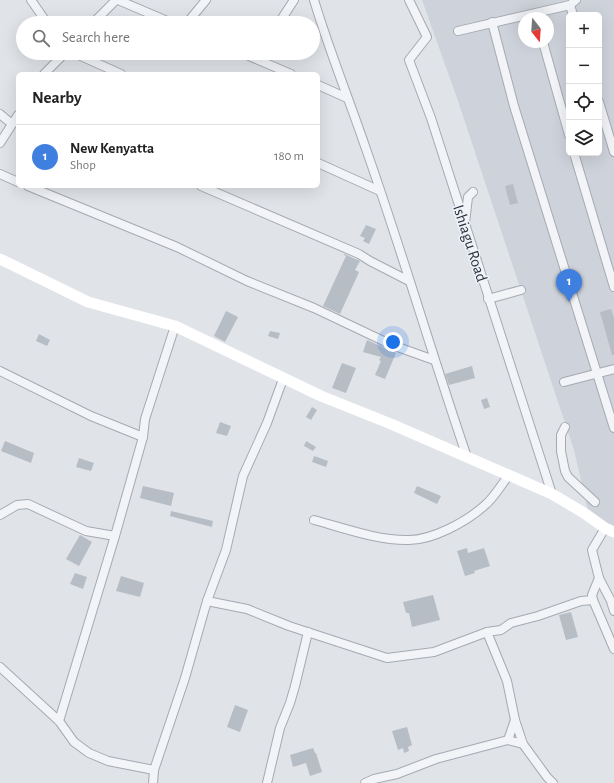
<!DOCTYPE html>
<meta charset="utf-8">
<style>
body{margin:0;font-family:"Alegreya Sans",sans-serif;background:#f2f2f2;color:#222}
.controls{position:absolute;right:12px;top:12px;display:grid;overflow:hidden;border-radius:6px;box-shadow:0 4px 16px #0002}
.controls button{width:36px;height:36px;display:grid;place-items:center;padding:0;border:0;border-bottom:1px solid #e0e0e0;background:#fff;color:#222;font:20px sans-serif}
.compass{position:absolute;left:518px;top:12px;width:36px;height:36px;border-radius:50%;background:#fff;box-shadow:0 4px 16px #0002;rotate:163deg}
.you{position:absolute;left:393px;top:342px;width:14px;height:14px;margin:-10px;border:3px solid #fff;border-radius:50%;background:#1a73e8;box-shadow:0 0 0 6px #1a73e833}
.badge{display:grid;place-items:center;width:26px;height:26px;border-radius:50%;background:#c9495f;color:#fff;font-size:13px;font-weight:700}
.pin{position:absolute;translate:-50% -33px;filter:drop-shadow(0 1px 2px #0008)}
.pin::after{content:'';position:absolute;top:21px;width:14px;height:12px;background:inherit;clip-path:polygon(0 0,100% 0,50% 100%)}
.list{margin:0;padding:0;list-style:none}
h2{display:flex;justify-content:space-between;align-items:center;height:52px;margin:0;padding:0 16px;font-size:17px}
h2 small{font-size:13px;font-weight:400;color:#767676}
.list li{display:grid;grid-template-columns:26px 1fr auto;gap:12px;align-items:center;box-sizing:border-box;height:64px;padding:0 16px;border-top:1px solid #e0e0e0}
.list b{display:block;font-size:15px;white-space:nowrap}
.list p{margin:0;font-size:13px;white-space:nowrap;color:#767676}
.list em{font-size:13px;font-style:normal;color:#767676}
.icon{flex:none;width:22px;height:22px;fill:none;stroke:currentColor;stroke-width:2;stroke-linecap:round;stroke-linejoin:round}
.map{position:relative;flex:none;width:614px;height:783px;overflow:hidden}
.search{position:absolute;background:#fff;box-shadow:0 4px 16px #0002;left:16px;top:16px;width:304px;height:44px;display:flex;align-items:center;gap:10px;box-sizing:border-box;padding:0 14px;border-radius:22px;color:#767676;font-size:15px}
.panel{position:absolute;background:#fff;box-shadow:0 4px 16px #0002;left:16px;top:72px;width:304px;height:116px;border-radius:6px}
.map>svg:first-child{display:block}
.built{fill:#ced2da;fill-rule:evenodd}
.building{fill:#b7bdc5}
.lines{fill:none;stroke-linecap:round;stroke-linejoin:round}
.street-casing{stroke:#a5aab2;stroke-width:10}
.street{stroke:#f2f4f7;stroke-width:8}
.secondary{stroke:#fff;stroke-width:11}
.labels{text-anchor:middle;stroke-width:3;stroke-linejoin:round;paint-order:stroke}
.street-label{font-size:16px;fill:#29323f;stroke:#eff2f6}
</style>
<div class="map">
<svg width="614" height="783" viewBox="0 0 614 783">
<rect width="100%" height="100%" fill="#e0e3e8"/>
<path class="built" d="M422,0H614V527L589,515L574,450L458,101ZM569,15H599V153H569ZM524,18H548V42H524Z"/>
<g class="building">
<path d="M513,184L518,203L510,205L505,186Z"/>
<path d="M366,225L376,229L369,244L363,241L365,238L360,236Z"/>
<path d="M344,254L360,261L355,270L359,272L340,314L323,306L346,256L344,255Z"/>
<path d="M611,309L614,318V355H612L600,312Z"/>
<path d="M226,311L238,317L225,342L214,336Z"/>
<path d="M270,331L280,333L278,339L268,336Z"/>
<path d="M39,334L50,340L47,346L36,341Z"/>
<path d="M367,340L396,353L385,379L375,375L381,361L379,360L381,357L363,352Z"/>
<path d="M342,363L356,368L346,393L332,388Z"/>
<path d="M472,366L475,378L449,385L445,374Z"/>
<path d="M487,398L490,407L484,409L481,400Z"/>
<path d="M312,407L317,410L311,420L306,417Z"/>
<path d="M220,422L231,426L227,436L216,433Z"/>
<path d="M5,441L34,453L31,463L1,451Z"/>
<path d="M306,441L316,447L313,451L304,446Z"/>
<path d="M314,456L328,461L326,467L312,462Z"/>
<path d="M79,458L94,463L91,471L76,467Z"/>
<path d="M143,486L174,493L171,506L140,498Z"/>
<path d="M417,486L441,496L437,504L414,493Z"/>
<path d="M171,511L213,521L212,527L170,516Z"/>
<path d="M80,535L92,542L79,566L66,559Z"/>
<path d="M467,548L468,553L484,548L490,566L474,571L475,573L465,576L457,551Z"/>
<path d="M75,573L87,577L83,589L70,584Z"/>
<path d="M121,576L144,583L140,597L116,591Z"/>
<path d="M433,595L440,620L412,627L409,613H406L403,602Z"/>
<path d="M571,612L578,637L566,640L559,615Z"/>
<path d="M235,705L248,710L240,732L227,727Z"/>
<path d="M407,727L412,745L408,747L409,751L404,753L403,748L398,750L392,731Z"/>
<path d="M313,748L315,753H316L322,772L310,776L306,763L293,767L290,755Z"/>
</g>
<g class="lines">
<defs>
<g id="street">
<path d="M31,0L47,23"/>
<path d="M118,0L172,23"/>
<path d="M314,0C329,50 349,99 366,149C402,251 432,355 467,457"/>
<path d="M409,0L427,37L409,60L431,118L552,494"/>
<path d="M570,5L573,15"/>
<path d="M492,22L514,106L614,428"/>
<path d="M93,23L116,0"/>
<path d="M187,23L206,0"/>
<path d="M279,23L294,0"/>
<path d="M458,31L570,5L576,0"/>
<path d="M543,42L569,135"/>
<path d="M74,53L121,74"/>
<path d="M242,53L291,74"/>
<path d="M44,74L65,53"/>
<path d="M318,85L347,98"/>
<path d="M599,102L614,152"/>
<path d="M0,114L12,124"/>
<path d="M0,143L18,115"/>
<path d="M574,153L614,287"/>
<path d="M318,163L380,191"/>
<path d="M0,174L18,182"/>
<path d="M28,186L177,247L247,281L314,308L392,345L434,360"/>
<path d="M201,186L359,254L370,261L409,281"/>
<path d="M465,223L468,197L473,192"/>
<path d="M488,299L521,290"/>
<path d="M0,371L91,416L143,437"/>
<path d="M564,382L614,369"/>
<path d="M565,427L561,435V451L565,471L568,477L595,502"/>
<path d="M0,515L17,505L28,504L86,531L115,536"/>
<path d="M314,520C344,528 376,540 407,540C431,541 466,522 484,506C494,498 501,485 509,475"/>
<path d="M605,528L592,550L599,578L611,601L614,611"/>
<path d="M593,600L592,595L599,578"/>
<path d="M207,601L247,609L289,626L387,658L434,652L487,632"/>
<path d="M0,667L59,721L74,742L89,753L108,761L154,770"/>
<path d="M515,720L508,740L523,744"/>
<path d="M59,721L115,536L143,437L145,419L175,326"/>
<path d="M153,783L154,770L185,678L207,601L226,550L243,476L267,423L283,379"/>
<path d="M267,783L280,728L290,703L295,686L308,632"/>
<path d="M365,783L374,779L397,774L436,759L508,740"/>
<path d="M553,783L547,777L523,744L515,720L507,681L487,632L501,630L511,623L538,616L581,601L593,600L614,649"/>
</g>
</defs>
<use href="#street" class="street-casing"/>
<use href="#street" class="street"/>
<path class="secondary" d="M0,259L88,302L175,326L321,396L391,424L552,494L584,513L605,528L614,532"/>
</g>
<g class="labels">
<g class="street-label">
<text transform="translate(471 243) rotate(72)" y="6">Ishiagu Road</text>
</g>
</g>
</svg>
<div class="controls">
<button>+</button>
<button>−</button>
<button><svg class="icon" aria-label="locate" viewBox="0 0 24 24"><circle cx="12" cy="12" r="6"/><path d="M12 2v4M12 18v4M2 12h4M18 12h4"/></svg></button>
<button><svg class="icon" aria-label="layers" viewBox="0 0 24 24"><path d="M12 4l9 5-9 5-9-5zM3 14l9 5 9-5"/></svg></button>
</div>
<svg class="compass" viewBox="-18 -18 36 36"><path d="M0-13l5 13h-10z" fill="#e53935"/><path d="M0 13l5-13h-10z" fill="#767676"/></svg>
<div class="you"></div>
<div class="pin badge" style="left:569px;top:302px;background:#3f7fe0">1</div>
<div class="search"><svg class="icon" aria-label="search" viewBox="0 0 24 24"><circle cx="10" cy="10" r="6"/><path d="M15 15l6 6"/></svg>Search here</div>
<section class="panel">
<h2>Nearby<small></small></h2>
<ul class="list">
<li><span class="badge" style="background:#3f7fe0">1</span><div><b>New Kenyatta</b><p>Shop</p></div><em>180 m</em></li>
</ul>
</section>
</div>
